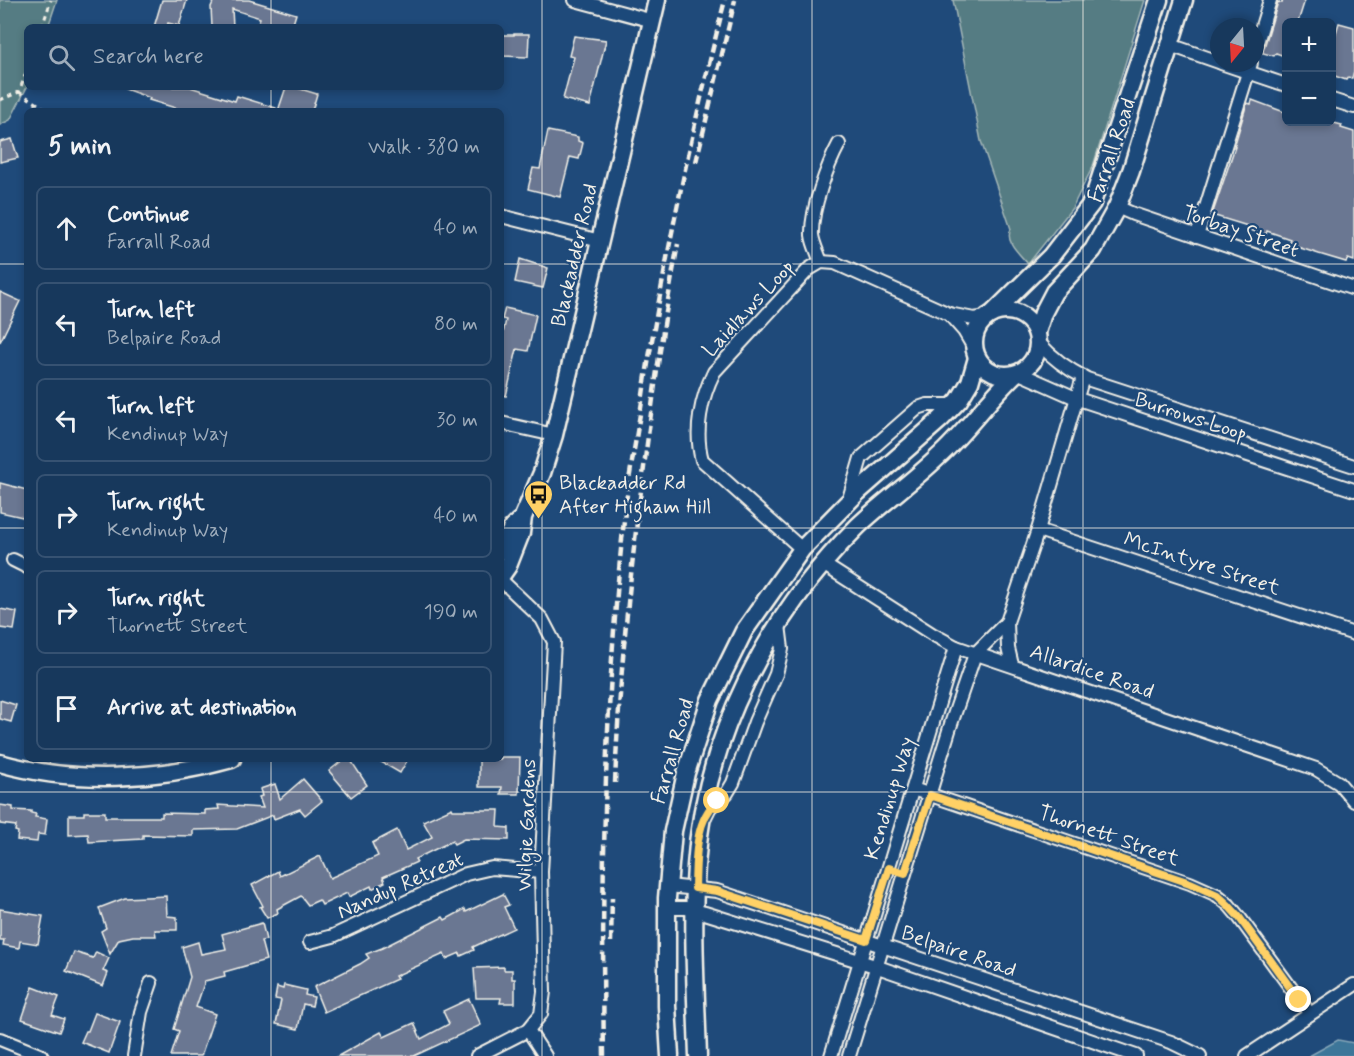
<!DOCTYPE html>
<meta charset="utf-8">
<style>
body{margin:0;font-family:Mynerve,sans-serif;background:#203f62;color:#f1f3f6}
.controls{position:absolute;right:18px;top:18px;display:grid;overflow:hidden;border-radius:9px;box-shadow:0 3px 9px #0003}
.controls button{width:54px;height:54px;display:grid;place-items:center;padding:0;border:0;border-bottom:2px solid #365272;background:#17385c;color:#f1f3f6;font:30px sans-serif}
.compass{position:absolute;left:1210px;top:18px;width:54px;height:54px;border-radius:50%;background:#17385c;box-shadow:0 3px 9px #0003;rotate:198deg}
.stop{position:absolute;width:18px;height:18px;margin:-14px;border:4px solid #ffd166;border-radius:50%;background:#fff}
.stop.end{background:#ffd166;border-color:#fff;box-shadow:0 2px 6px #0008}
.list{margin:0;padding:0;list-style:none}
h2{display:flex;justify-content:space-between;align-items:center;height:78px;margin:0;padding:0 24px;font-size:26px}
h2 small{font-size:20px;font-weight:400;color:#9eacbb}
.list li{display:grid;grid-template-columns:39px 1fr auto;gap:18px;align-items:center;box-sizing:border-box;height:84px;margin:0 12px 12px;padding:0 12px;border:2px solid #365272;border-radius:9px}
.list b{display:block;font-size:22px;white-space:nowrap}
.list p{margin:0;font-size:20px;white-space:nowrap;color:#9eacbb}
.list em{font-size:20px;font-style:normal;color:#9eacbb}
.icon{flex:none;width:33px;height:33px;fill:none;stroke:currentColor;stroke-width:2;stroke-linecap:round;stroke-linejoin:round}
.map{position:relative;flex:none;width:1354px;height:1056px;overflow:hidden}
.search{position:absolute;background:#17385c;box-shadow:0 3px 9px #0003;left:24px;top:24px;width:480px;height:66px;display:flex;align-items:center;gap:15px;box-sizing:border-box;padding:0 21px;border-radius:9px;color:#9eacbb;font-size:22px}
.panel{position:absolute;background:#17385c;box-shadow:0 3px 9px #0003;left:24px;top:108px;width:480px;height:654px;border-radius:9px}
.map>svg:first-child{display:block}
.green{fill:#547c83;stroke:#a4b6b6;stroke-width:1.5}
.water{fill:#3e7699;stroke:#87a7b9;stroke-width:1.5}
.building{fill:#6b7792;stroke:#f4f1e8;stroke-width:1.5}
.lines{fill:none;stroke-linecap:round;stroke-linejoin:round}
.street-casing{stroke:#f4f1e8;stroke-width:16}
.secondary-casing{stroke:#f4f1e8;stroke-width:21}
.path{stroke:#f4f1e8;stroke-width:3;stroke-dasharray:4.5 4.5;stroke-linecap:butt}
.street{stroke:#1f4a7a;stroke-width:12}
.secondary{stroke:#1f4a7a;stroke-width:16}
.rail{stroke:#f4f1e8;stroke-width:4.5;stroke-dasharray:9 4.5;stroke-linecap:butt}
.route{stroke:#ffd166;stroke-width:8}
.grid{fill:none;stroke:#f4f1e8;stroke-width:1.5;stroke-opacity:0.55}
.labels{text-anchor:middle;stroke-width:4.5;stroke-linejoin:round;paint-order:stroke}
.street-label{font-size:21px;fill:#f4f1e8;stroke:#1f4a7a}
.poi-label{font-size:21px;fill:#f4f1e8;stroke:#1f4a7a;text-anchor:start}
</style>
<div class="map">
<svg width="1354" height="1056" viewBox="0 0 1354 1056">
<rect width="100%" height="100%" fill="#1f4a7a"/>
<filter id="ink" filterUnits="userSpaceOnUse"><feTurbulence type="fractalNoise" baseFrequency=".0167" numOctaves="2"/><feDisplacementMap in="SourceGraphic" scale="12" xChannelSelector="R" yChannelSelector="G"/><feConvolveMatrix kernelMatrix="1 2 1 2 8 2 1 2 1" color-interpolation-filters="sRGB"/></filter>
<g filter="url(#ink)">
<g class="green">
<path d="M0,0H57L48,27H27V87L10,120L0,125Z"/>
<path d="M953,0H1145L1093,166L1072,208L1028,264C1020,254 1004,242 1011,229L981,141Z"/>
</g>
<path class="water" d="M1338,1040L1354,1043V1056H1309Z"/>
<g class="building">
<path d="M162,0H187L179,26L168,23L167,27H154Z"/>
<path d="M214,0H249L296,14L292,27H257L260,18L232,9L233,27H212L211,7Z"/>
<path d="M1283,0H1305L1298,22H1287V57L1276,53L1274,56L1263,53V51L1278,2L1282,3Z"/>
<path d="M1339,23L1354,27V71L1352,78L1348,77L1346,80L1332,75V46Z"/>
<path d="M514,34H529L528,57L501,56V35H514Z"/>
<path d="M574,36L606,40L590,106L563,99L574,57L569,56Z"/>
<path d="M125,87H190L235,101L237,96L276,108V111H179V109L149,100L150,98L125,89Z"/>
<path d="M286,87H294L317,94L312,111H278Z"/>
<path d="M1252,100L1287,113V122H1330L1342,125L1341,128L1354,132V261L1348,259L1346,262L1319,254L1288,244L1290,239L1267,231L1266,234H1262L1250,230L1251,227L1212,215L1235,147H1234L1247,103L1251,104Z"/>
<path d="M548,131L578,137V141L583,143L579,159L570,157L560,197L528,189L533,168L540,169Z"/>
<path d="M12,139L18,158L0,162V142Z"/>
<path d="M520,259L548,268L543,288L515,282Z"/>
<path d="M0,292L20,301L0,342Z"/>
<path d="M505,308L536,315L528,351L517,349L506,396L501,395V342L506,320L502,319Z"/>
<path d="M0,483L27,490V518L0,512Z"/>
<path d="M0,609L17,612L14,630L0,628Z"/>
<path d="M0,700L16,705L11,722L0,719Z"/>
<path d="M501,757H520L519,794H501L502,787H479V759H501Z"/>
<path d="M344,759H350L367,785L351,797L329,771Z"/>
<path d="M376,759H408L400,773Z"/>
<path d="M303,779L322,801L305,815L300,809L274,819L273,815L237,829L193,830V836L143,835V839L89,842L88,834L69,835V815H84V812H105V817H162V813L205,814V810L219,809L218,805L263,808L259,797L262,796L260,789L275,784L280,799Z"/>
<path d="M0,805L13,807V810L31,811V813L36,814L35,817L47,819L45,835L38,834L37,842L17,840L18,832L15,831L16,826L0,824Z"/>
<path d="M452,808L453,810H499L498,827L509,828V840L464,839L454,844L452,841L415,859L417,862L383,877L385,882L372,889L371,886L349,897L347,893L322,905L319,900L308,905L301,896L277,909L278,913L267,918L260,907L263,906L252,885L278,871L280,876L320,856L330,878L378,856L372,843L397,830L406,850L432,837L423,821Z"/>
<path d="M503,894L509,905L504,907L514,928L473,947L474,950L461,956L460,953L446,959L444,954L395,976L397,979L324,1012L314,987L360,964L369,958L366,954L382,948L443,917L445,920L465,909L466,912Z"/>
<path d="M166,896L167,916L177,917V930H155L156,936H133L119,939L110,954L101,931L106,928L99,908L125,898Z"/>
<path d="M0,909L43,916L38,944L20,941L19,948L3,945L4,940H0Z"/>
<path d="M262,923L266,940L261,941L266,960L224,972L225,976L205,981L196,1007L215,1014L201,1056H171L179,1031L174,1029L190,977L182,947L198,942L201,954L226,949L222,934Z"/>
<path d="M74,952L93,958L96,952L109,958L103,971L108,973L103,986L66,971Z"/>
<path d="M504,967V970H512V979H515V1003H500L501,998H476L474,968Z"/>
<path d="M284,985L306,990L305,995L314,997L312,1006L303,1004L298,1029L276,1024L281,1000L275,999L277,987L283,989Z"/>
<path d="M33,987L59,997L52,1015L64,1019L59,1032L22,1019Z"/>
<path d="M469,999L481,1025L414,1056H338L381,1032L384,1037L414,1023L421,1039L449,1024L443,1011Z"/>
<path d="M95,1013L120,1022L109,1053L81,1042L86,1031H88Z"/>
</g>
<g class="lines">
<defs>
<g id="street">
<path d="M575,0L653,21"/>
<path d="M1170,45L1219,62"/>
<path d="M1255,49L1270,0"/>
<path d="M1221,63L1286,85"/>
<path d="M1332,100L1354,107"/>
<path d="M1117,207L1133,214L1354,289"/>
<path d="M501,216L600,241"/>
<path d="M1197,236L1251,63"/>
<path d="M821,262C818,253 813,244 812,235C811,210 827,166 839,144"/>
<path d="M949,314L964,331L974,348"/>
<path d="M1039,343C1053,359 1067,369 1087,379L1354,466"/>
<path d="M1019,373L1078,399L1354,490"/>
<path d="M501,423L554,435"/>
<path d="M849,499L861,458L918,408L927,405H955"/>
<path d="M1038,530L1354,634"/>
<path d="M802,549L702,460C694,431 701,398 714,372L809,269L821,262L835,263L949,314L974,319L987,317"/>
<path d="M13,560L27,567"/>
<path d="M823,564L932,634L956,647L1316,769L1339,783L1354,801"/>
<path d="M1012,665L1008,648L1007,622L1038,530L1083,377"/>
<path d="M913,789L1190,883L1217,895L1229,905L1239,917L1310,1014"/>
<path d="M705,817L710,807L727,793L733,783L755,722L776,674L782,649L779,625"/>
<path d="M668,886L717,891L1171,1042L1200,1056"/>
<path d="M667,908H686L705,913L875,966L1136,1056"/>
<path d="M310,942L333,936L466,874L492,868L541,872"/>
<path d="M528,1030L545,1056"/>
<path d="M0,1039L42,1056"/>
<path d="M134,1056L141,1012L151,983"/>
<path d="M477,1056L528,1030L541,1014L544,992L541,872L554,642L542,619L501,580"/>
<path d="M831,1056L956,647"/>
<path d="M849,1056L951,724L975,654L1007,622"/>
<path d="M1247,1056L1354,985"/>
</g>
<g id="secondary">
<circle cx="1006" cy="343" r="32"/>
<path d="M992,314L1051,256L1092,203L1159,0"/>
<path d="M1037,332L1043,313L1054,292L1093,250L1117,207L1131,171L1184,0"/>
<path d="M501,551L512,528L519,521"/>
<path d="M501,576L508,566L521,533L523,517L542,473L554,435L657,0"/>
<path d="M0,763C74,784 158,780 232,759"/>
<path d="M670,1056L667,1006V898L673,831L686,773L710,700L744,631L802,549L858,492L941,419L959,400L970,382L977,358"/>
<path d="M698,1056C696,993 692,929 696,866C704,739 768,615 858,526C883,502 912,482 937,458C965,433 987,401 1014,375"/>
</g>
</defs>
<use href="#street" class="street-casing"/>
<use href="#secondary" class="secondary-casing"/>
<g class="path">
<path d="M42,27L51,0"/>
<path d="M19,92L49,111"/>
<path d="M0,100L19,92L27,70"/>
</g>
<use href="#street" class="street"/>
<use href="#secondary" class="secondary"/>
<g class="rail">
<path d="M696,162L735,0"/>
<path d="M615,783C619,683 629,583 642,483C652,403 663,323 678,244"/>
<path d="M611,942L612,897"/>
<path d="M604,1056C601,868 605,681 627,494C632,459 639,423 644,388C665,258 692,128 725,0"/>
</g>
</g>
</g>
<g class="lines" filter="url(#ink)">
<path class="route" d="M717,801C694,821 696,861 695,888L717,891L866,940L889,868L905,873L930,795L1190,883L1217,895L1228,905L1239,917L1299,1000"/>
</g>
<path class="grid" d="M271,0V27M542,0V1056M812,0V1056M1083,0V1056M271,87V111M0,264H27M501,264H1354M0,528H27M501,528H1354M271,759V1056M0,792H1354"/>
<defs>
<symbol id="bus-pin" viewBox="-11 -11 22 30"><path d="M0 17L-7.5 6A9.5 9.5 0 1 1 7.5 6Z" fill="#ffd166" stroke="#1f4a7a"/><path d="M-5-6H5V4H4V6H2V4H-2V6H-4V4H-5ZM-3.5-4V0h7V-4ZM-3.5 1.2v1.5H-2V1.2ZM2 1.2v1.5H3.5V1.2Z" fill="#111"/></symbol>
</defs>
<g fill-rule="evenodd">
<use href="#bus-pin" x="522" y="478" width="33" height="45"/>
</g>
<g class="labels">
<g class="street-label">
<text transform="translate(1111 150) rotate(-71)" y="7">Farrall Road</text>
<text transform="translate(1241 231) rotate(19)" y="7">Torbay Street</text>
<text transform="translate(574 255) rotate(-77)" y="7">Blackadder Road</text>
<text transform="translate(748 308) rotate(-47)" y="7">Laidlaws Loop</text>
<text transform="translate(1191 416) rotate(18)" y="7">Burrows Loop</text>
<text transform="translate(1202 563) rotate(18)" y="7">McIntyre Street</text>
<text transform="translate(1092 671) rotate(19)" y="7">Allardice Road</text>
<text transform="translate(672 751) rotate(-74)" y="7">Farrall Road</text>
<text transform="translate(889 798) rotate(-73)" y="7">Kendinup Way</text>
<text transform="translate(526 825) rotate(-88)" y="7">Wilgie Gardens</text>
<text transform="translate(1109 835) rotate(19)" y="7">Thornett Street</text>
<text transform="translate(400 885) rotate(-24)" y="7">Nandup Retreat</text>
<text transform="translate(959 951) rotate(19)" y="7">Belpaire Road</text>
</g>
<g class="poi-label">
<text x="559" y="489">Blackadder Rd<tspan x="559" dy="24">After Higham Hill</tspan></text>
</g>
</g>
</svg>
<div class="controls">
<button>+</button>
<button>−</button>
</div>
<svg class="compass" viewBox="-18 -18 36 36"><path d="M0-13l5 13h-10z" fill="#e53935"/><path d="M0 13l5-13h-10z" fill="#9eacbb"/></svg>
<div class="stop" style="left:717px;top:801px"></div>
<div class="stop end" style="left:1299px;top:1000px"></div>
<div class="search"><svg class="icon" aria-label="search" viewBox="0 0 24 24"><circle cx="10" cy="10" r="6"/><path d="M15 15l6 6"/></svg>Search here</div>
<section class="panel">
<h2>5 min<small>Walk · 380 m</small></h2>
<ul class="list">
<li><svg class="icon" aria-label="ahead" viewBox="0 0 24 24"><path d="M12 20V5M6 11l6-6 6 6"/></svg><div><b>Continue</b><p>Farrall Road</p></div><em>40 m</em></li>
<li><svg class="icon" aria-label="left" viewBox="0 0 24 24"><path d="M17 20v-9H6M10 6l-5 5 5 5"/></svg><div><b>Turn left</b><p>Belpaire Road</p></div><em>80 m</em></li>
<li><svg class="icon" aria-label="left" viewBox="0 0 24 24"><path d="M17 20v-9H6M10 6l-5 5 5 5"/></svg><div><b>Turn left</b><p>Kendinup Way</p></div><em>30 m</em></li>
<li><svg class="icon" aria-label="right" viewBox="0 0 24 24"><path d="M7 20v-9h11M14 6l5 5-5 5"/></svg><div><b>Turn right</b><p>Kendinup Way</p></div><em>40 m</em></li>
<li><svg class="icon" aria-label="right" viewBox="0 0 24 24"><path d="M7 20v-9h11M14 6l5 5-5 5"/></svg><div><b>Turn right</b><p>Thornett Street</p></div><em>190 m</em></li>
<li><svg class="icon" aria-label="arrive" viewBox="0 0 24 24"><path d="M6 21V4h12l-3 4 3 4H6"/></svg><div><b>Arrive at destination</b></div></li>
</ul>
</section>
</div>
